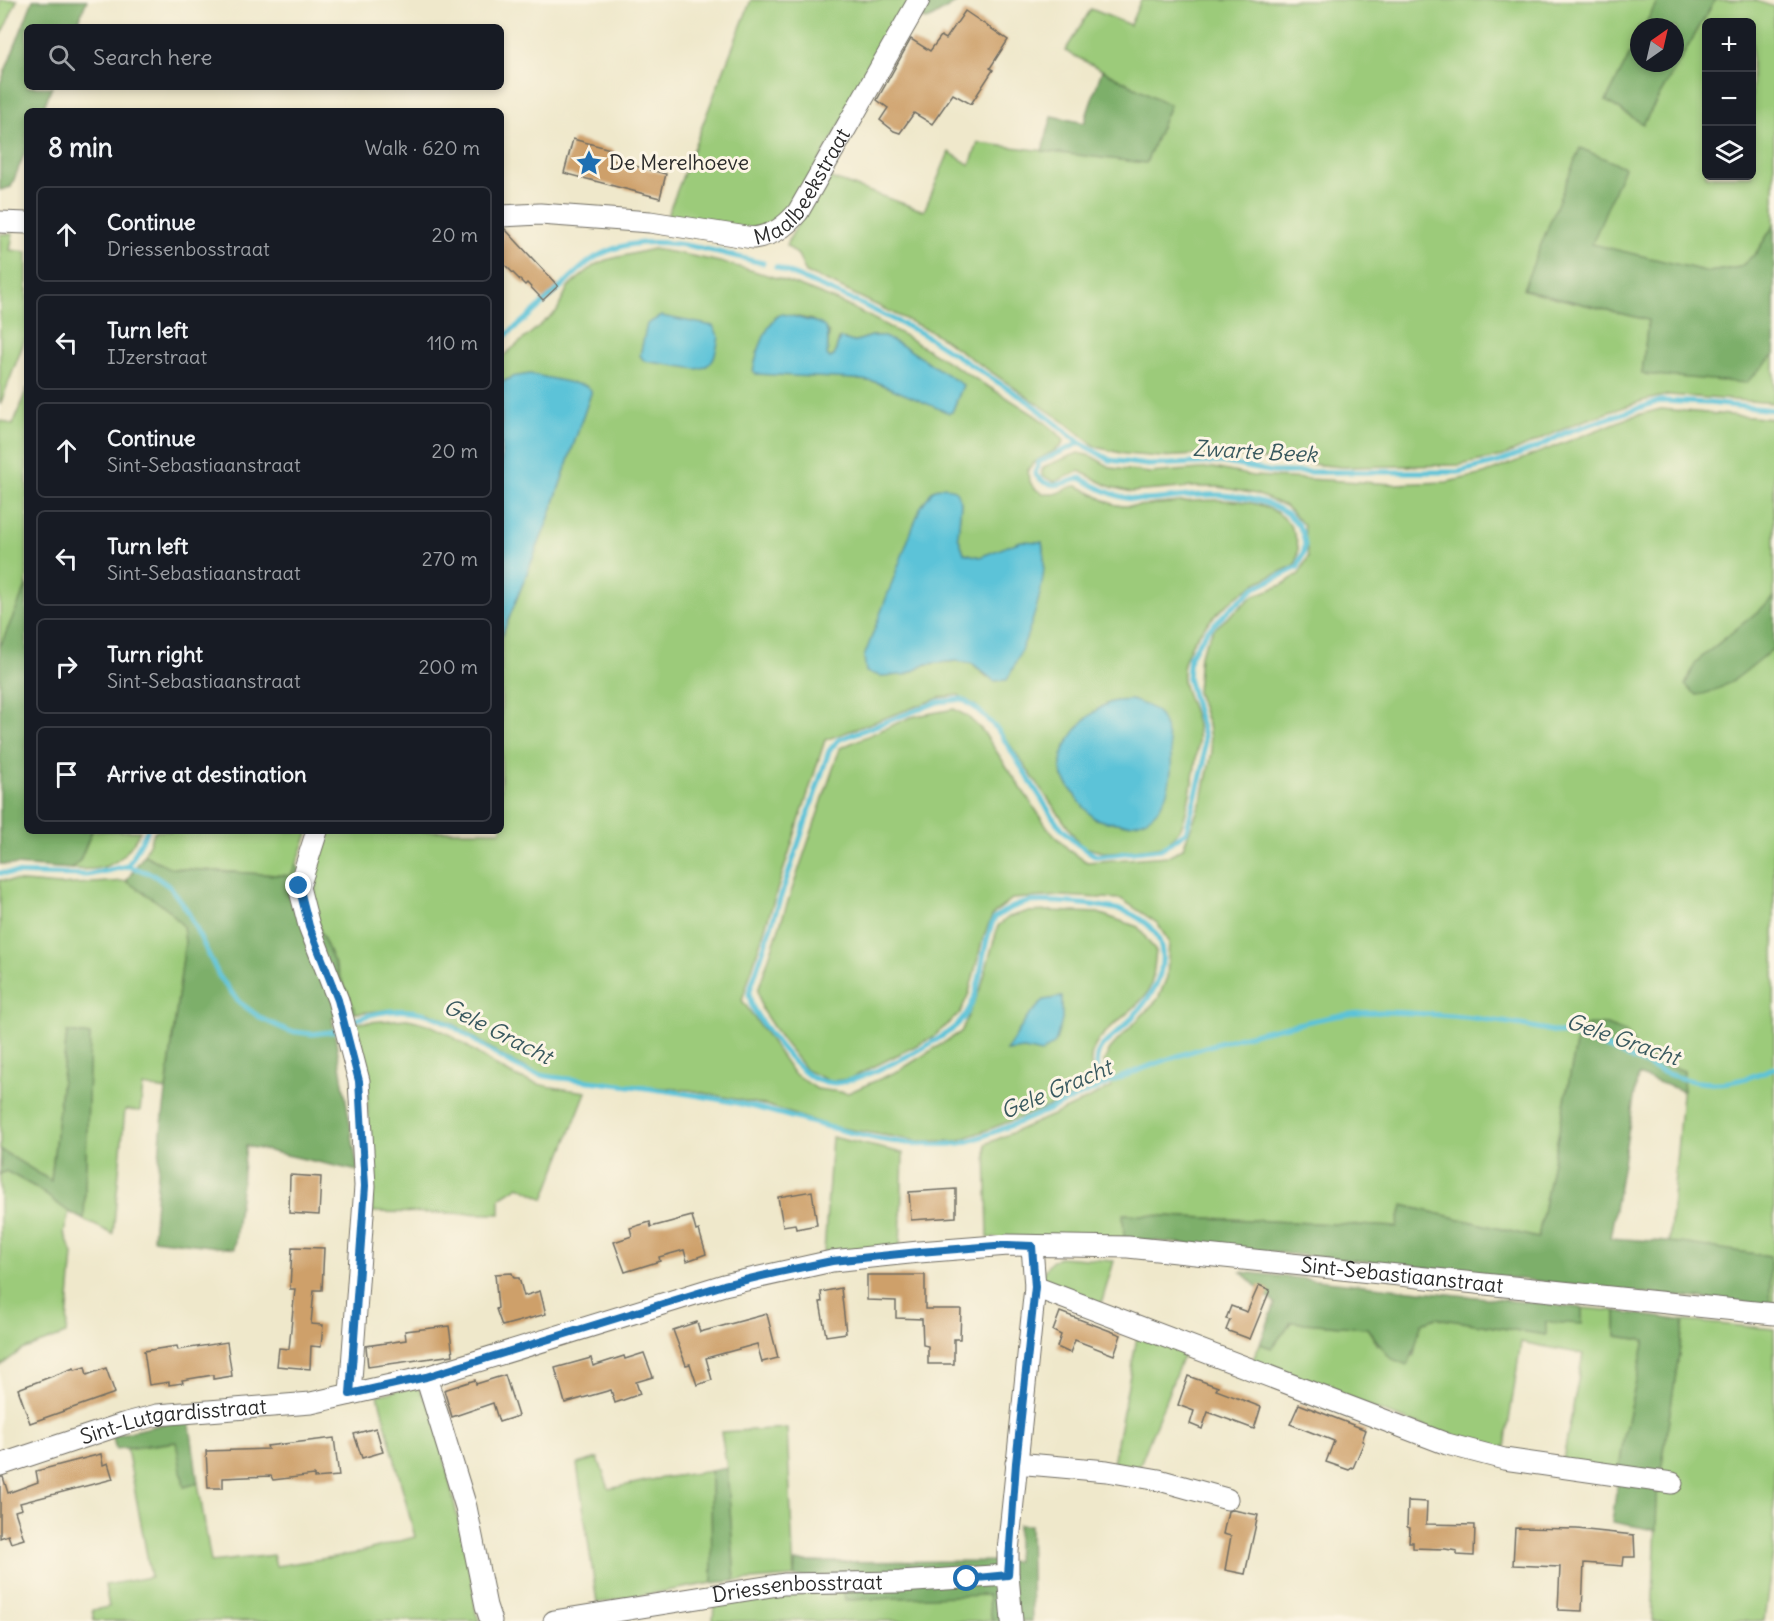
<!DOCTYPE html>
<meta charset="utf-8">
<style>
body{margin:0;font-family:Delius,sans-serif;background:#20242c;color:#f1f3f6}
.controls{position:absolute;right:18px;top:18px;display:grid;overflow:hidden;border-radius:9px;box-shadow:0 3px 9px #0003}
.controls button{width:54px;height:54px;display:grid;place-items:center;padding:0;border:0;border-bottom:2px solid #363941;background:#171b24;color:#f1f3f6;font:30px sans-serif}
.compass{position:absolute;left:1630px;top:18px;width:54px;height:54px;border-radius:50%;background:#171b24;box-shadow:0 3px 9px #0003;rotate:34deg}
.stop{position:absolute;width:18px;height:18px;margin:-14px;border:4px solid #1f6fb2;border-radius:50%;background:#fff}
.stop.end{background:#1f6fb2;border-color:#fff;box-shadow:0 2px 6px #0008}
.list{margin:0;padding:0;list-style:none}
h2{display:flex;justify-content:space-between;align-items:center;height:78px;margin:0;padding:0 24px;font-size:26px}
h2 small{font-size:20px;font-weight:400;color:#9ea1a6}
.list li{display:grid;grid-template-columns:39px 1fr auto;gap:18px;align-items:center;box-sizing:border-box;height:96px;margin:0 12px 12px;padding:0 12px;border:2px solid #363941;border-radius:9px}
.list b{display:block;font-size:22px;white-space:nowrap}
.list p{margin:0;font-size:20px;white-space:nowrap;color:#9ea1a6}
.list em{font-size:20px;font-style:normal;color:#9ea1a6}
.icon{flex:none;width:33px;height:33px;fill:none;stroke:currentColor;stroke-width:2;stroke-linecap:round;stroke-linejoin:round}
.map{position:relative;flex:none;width:1774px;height:1621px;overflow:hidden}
.search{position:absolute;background:#171b24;box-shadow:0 3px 9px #0003;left:24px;top:24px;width:480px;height:66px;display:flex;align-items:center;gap:15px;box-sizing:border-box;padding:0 21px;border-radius:9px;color:#9ea1a6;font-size:22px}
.panel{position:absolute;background:#171b24;box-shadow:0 3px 9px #0003;left:24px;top:108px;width:480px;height:726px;border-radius:9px}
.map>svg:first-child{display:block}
.green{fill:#9ccb7a;stroke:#647b52;stroke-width:1.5;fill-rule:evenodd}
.forest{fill:#7daf6a;stroke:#546d4a;stroke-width:1.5}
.water{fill:#5bc3d8;stroke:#437782;stroke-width:1.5}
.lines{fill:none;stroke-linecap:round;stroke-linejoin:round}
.stream{stroke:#5bc3d8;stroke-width:5}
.building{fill:#cea06b}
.minor-casing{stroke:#706d63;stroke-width:23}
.minor{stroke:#fff;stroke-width:21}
.route{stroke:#1f6fb2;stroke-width:8}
.labels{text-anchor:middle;stroke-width:6;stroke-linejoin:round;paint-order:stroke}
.poi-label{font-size:21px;fill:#2b2b2b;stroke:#fcf5e5;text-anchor:start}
.street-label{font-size:21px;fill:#2b2b2b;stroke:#fcf5e5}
.water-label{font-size:22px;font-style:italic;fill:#39595f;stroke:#fcf5e5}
</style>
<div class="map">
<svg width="1774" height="1621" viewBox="0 0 1774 1621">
<rect width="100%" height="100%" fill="#fcf5e5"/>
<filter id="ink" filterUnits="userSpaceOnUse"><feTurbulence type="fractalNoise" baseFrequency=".0167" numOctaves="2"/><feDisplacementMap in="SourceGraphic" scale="12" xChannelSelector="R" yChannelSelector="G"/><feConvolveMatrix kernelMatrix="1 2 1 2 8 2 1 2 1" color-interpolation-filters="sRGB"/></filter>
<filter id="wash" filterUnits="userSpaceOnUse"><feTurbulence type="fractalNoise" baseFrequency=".008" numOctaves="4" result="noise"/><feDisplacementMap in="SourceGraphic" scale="24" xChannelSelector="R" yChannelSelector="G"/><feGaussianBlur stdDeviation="1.35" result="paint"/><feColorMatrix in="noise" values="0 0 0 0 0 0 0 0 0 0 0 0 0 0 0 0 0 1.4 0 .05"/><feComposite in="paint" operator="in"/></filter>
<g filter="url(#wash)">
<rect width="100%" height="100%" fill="#efe8cb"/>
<g class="green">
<path d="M0,0H17L2,34H0Z"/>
<path d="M751,0H910L791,212L758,232L666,219Z"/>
<path d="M1141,0H1658L1644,27H1639V37L1606,101L1643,124L1715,0H1754L1774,7V225L1756,253L1740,267L1709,272L1591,244L1624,167L1524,290L1648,320L1642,374L1769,359L1774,355V403L1668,395L1642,401L1577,423L1503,456L1460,465L1342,467L1241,457L1197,455L1160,457L1125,454L1096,447L1063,421L934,333L833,284L806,273L798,255L786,245L825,176L924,211L949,152L970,165L978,143L1146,163L1170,105L1065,51L1091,9L1130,25ZM1706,22H1752V176H1706Z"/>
<path d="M0,234H13L10,250L27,252V334L0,405Z"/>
<path d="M653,249C705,257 758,270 807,289C871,312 929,350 987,386C1007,398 1052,423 1064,441C1059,454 1038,454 1028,470C1027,487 1042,498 1058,493C1065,490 1070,486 1077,486C1092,491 1106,505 1123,506C1167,508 1267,481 1292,529C1298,541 1300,550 1296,564C1283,572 1268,576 1255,584C1231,599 1199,626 1188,652C1172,688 1197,701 1198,735C1199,749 1187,818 1180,829C1177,833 1168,843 1164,845C1156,849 1114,852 1104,852C1097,851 1089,848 1082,847L998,728L975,705L958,695L939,698L825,740L742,1000L793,1073L817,1089L848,1093L900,1070L961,1032L981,987L998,926L1009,917L1026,912L1050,911L1098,913L1138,927L1156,952C1154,965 1154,982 1147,993C1132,1016 1087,1035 1091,1065C1092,1071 1096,1077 1098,1083L1051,1106L957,1141H919L829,1126L769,1106L690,1090L624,1085L539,1074L507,1059L454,1024L429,1012L387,1010L356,1013L320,930L308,881L326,831H501V638L547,523L591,393C562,383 530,365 501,383V358L557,311L568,287L595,265L606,260ZM776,316H793L812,320L829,333L827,355L830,358L834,356L839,339H844L853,342L872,336H882L963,385L952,412L876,382L854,379L757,353ZM961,502L958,536L964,553L980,557L999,550L1042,542L1044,561L987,677L973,664L957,661L927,664ZM1062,775L1123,824L1095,819L1076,797Z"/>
<path d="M27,388V584L0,647V420L13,425Z"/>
<path d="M1661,409L1774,419V598L1696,662L1730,683L1774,648V1305H1770V1256L1669,1243L1684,1071L1641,1054L1625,1032L1579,1029L1538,1238L1402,1205L1397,1227L1124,1214V1238H988L986,1144L1067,1109L1112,1087L1104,1061L1110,1049L1119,1039L1158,999L1167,977L1169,942L1157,923L1121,899L1060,896L1012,899L993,914L983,938L969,993L960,1013L933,1037L849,1079L829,1081L806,1070L782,1040L762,1010L758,990L840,748L911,717L954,709L967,716L982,730L1048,828L1071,852L1087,862L1168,856L1183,848L1202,799L1212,752L1208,725L1197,692L1200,655L1213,630L1253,596L1282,585L1299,574L1308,557L1304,525L1285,506L1256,494L1219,487H1194L1131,492L1111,487L1079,471L1055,482L1042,476V470L1045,466L1078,453L1091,456L1112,468L1150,473L1213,468L1253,476L1395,484L1447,482L1484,474L1633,416Z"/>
<path d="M92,831H140C124,863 107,872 72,869L80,860Z"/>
<path d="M155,831H309L292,876L171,868L144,855Z"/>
<path d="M0,880L59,885L126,881L168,909L183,926L185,942L166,1090L143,1086L140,1111L125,1110L113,1234L84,1220L90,1035L67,1032L51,1181L0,1150Z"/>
<path d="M407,1019C448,1026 467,1049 501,1069C528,1085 555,1088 586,1092L544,1199L519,1186L500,1198V1214L372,1212L366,1071L357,1023Z"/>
<path d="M832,1137L903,1153L900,1249L824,1253Z"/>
<path d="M6,1171L35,1187L69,1212L64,1233L73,1254L66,1334L22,1350L0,1366V1174Z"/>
<path d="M1059,1257L1114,1261L1100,1308L1054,1290L1042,1277C1045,1267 1050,1262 1059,1257Z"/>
<path d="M1582,1308L1616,1311V1336L1645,1340L1624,1435L1619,1471L1562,1465L1583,1354L1521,1342L1504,1454L1250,1366L1260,1344L1272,1348L1291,1322L1367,1328L1378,1345L1414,1356L1417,1336L1422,1323L1436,1318L1546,1335L1545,1322L1582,1323Z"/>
<path d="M1684,1321L1774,1329V1546L1764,1621H1652L1657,1497Z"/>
<path d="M1138,1332L1185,1351L1137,1472L1112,1469Z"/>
<path d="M417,1386L434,1413L472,1581L476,1613L480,1621H94L92,1610L109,1607L105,1585L151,1577L127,1449L177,1442L184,1487L198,1483L211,1562L273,1555L276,1566L353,1554L415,1537L378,1395Z"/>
<path d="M787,1428L794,1577L735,1581L727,1468L721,1432Z"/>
<path d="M598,1458L609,1489L655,1479L711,1471L712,1583L597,1603L577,1464Z"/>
<path d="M843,1589L846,1600L988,1594L992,1621H713L714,1604L751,1594Z"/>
</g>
<g class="forest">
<path d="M33,0H87L76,27H27V87H52L42,111H27V147L11,187L0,190V84Z"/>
<path d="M925,0H960L930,19L924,20L920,13Z"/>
<path d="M1658,0H1715L1643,124L1606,101L1639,37V63H1675V27H1644Z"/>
<path d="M1102,70L1170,105L1146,163L1042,151L1052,116L1084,123Z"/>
<path d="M1580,148L1624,167L1592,244L1709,272L1740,267L1756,253L1774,225V355L1746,383L1642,374L1648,320L1523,289Z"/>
<path d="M27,584V667L25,672L27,675V831H92L80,860L72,869L0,864V647Z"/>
<path d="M1774,598V648C1751,666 1728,691 1697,695L1685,685L1696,662Z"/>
<path d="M144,855L171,868L291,876L296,864L308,881L320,930L356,1013L332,1018L358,1171L246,1146L234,1249L153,1239L161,1132L185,942L183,926L168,909L126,881Z"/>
<path d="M1592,1024L1607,1025L1625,1032L1641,1054L1684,1071L1683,1091L1638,1075L1610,1238L1681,1243L1770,1256V1305L1622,1291L1373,1262L1124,1238L1123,1214L1397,1227L1402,1205L1538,1238L1579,1029Z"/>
<path d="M67,1032L90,1035L84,1220L69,1212L35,1187L6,1171L0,1174L1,1150L51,1181Z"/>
<path d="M1241,1272L1582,1308V1324L1546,1322V1335L1436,1318L1422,1323C1416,1338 1416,1353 1407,1365L1390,1358L1367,1328L1291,1322L1272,1348L1260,1344L1275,1304Z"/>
<path d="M1616,1311L1684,1321L1657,1497L1656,1530L1612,1522L1624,1435L1645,1340L1616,1336Z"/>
<path d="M189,1418L198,1483L184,1487L176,1442L116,1449L112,1436Z"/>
<path d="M727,1468L735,1581L712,1583L711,1471Z"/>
<path d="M1018,1525H1030L1032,1621H992L988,1595L845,1600L841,1576L794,1577L795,1562L1016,1561Z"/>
</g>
<g class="water">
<path d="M782,314C790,315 798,318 806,320C831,323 829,333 827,355L830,358L834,356L840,338L853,342L872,336H882L905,347L963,385L952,412L949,413L876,382L854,379L755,374L753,371C756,356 767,319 782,314Z"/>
<path d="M661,316L713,326L719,337C716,352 715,367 697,369L644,361L640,355L647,324Z"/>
<path d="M530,374L586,386L591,390V393L547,523L501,638V383L512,377Z"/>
<path d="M944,486L956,491L961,502L958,536L964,553L980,557L1021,541L1042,542C1043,548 1044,554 1044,560C1045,594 1023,651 1007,680L994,681L973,664L957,661L927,664L905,675L881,676L866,672L864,657L920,508L933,490Z"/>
<path d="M1132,700C1139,703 1151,706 1157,712C1164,718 1166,732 1169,741C1177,778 1165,832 1116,823C1109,822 1099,821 1094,818C1083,809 1074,793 1066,782C1048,754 1084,714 1109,703C1116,700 1125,701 1132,700Z"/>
<path d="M1062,997V1020L1055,1043L1041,1053L1024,1049L1006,1051L1027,1018L1044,1000Z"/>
</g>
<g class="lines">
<g class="stream">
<path d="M776,267L861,304L921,333L1029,402L1080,443L1110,460L1148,465L1221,462L1273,472H1458L1499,462L1538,447L1567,432L1660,401L1708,403L1774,410"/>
<path d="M501,339C524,322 543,303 564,284C574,275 584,264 596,257C648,227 708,251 763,263"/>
<path d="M1080,443L1039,462L1035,474C1049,491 1062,484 1080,478C1100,489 1120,500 1144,500C1164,500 1184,495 1204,495C1237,493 1302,502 1305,545C1305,552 1300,560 1298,567L1255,588L1231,608L1207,631L1190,656L1188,678L1204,736V764L1186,832L1161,849L1096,856L1077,844L1056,822L998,730L978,710L962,699L938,702L838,740L829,751L749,993C750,998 751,1005 754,1010C763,1027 796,1069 813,1078C818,1081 829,1083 835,1083C863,1081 936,1044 957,1025C982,1002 979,963 989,933C991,927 992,920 996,917C1005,910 1019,904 1029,902C1050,900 1104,905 1124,911C1136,915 1153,926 1158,938C1174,975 1142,1009 1118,1032C1113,1037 1102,1044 1099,1051C1093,1063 1098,1075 1103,1086"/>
<path d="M128,866L152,874L170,887L187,910L219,976L239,1002L262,1019L289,1031L312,1034L338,1031"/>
<path d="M0,873L87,875L128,866L147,831"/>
<path d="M354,1020C434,991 454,1034 516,1066C537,1077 559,1078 581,1080C637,1087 695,1093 750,1106C817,1122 892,1152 961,1143C973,1141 985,1135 997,1131C1032,1118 1065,1103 1099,1087C1163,1058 1228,1038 1297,1024C1325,1018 1356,1011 1385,1012C1451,1014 1520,1021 1584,1039C1628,1052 1671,1085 1717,1083C1737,1083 1756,1075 1774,1068"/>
</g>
</g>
<g id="blocks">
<g class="building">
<path d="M965,11L1008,40L990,68L993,70L971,104L953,94L932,124L914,113L900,133L894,131L880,120L888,108L877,100L911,39L930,51L941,36L946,39Z"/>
<path d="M573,139L614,150L612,160L666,174L660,198L564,173Z"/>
<path d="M501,229H505L558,286L543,300L527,283L525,285L501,261Z"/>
<path d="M290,1175L321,1177L319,1215L289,1213Z"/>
<path d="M956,1189V1217L911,1220L909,1192Z"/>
<path d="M812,1191L817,1225L796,1229L795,1224L783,1226L778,1197Z"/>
<path d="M692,1216L696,1231L699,1230L706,1254L687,1261L684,1250L659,1257L660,1261L625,1272L614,1242L632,1236L630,1228L650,1222L651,1227Z"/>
<path d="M292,1247L324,1248L322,1290H314L311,1324L323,1325L321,1347L311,1346L310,1369L277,1366L279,1348L289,1349L295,1289H290Z"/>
<path d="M512,1273L514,1278H519L524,1296L540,1291L546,1314L502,1326L496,1309L498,1308L495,1274Z"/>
<path d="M867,1275H925V1309H961L960,1339H954V1364H928V1346L923,1345L922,1319L896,1318V1301L867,1300Z"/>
<path d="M1259,1285L1270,1290L1250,1339L1226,1330L1230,1320L1226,1319L1231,1306L1247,1312Z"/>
<path d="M841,1288L846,1333L826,1336L820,1302H822L821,1292Z"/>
<path d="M1060,1312L1121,1335L1114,1355L1075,1340L1070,1353L1057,1347L1061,1335L1053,1331Z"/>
<path d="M767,1314L778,1358L762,1362L757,1344L706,1358L712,1380L697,1385L690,1364L686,1365L673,1330L697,1322L700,1332Z"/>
<path d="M449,1326L453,1355L368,1367L366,1346L406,1340L405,1331Z"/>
<path d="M227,1342L232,1376L213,1379V1375L182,1380L183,1383L169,1385V1382L149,1385L144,1351L177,1346L178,1350Z"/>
<path d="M644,1353L653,1377L636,1382L640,1394L615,1403L611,1390L565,1403L555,1368L591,1358L593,1366L624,1356L625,1359Z"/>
<path d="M85,1367L87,1375L106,1368L115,1393L30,1423L18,1389L74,1368L75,1370Z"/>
<path d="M505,1375L518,1416L499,1422L493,1403L452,1417L444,1390L475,1380L476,1384Z"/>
<path d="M1188,1376L1218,1387L1216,1390L1261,1407L1254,1429L1208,1412L1202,1429L1190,1424L1194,1411L1178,1405Z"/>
<path d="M1299,1404L1366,1430L1362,1441L1364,1442L1353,1468L1351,1467L1349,1470L1326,1462L1334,1441L1290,1424Z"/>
<path d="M376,1428L383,1452L362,1458L354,1434Z"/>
<path d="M334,1438L339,1476L314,1478V1475L273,1480L271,1476L223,1478V1488H208L206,1451L268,1449L267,1446Z"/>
<path d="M101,1454L103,1465L108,1463L113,1479L20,1503L22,1509L15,1511L24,1539L11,1543L8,1535L0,1538V1477H3L8,1493L38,1482L36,1471Z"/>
<path d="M1408,1501L1427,1502L1426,1524L1475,1525L1474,1556L1457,1555V1551L1445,1549L1413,1548V1542H1409L1410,1528L1407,1527Z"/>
<path d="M1233,1510L1258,1515L1245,1574L1225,1570L1231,1536L1223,1534L1228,1511Z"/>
<path d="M1515,1528L1577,1529L1634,1535L1635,1557H1624L1623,1566L1584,1563L1582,1611L1558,1610L1560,1567L1513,1565Z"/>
</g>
</g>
</g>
<g filter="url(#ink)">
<use href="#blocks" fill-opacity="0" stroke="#706d63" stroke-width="1.5"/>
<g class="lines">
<defs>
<g id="minor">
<path id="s1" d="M501,216L540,214L650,222L753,238C774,235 785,227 798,212L919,0"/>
<path d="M0,222L27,223"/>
<path d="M317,831L299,887L309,926L338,1000L359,1081L365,1186L350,1394"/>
<path d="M1035,1287L1447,1444L1504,1459L1672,1483"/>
<path d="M426,1377L466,1507L486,1606L491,1621"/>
<path d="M1016,1463L1107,1471L1159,1480L1227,1499"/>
<path id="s2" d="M0,1465L123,1424L157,1415L311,1403L426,1377L724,1285L832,1261L919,1252L1008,1245L1128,1247L1774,1314"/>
<path id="s3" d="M554,1621L784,1584L900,1582L1008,1575"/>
<path d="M1012,1621L1008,1575V1551L1035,1287L1032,1246"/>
</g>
</defs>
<use href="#minor" class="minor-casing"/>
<use href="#minor" class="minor"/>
</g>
</g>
<g class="lines" filter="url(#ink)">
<path class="route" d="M299,886L309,926L338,1000L359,1081L365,1186L350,1394L426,1377L724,1285L779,1272L832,1261L919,1252L1008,1245L1032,1246L1035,1287L1016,1463L1008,1575L967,1579"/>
</g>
<defs>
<symbol id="sight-bare" viewBox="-9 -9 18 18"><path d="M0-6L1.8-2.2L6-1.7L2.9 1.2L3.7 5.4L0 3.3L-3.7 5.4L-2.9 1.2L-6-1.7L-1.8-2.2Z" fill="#1f6fb2" stroke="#fcf5e5" stroke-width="2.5" paint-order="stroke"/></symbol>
</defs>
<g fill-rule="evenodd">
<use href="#sight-bare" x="570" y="144" width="38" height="38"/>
</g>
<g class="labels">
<g class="poi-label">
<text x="609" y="170">De Merelhoeve</text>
</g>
<g class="street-label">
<text dy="7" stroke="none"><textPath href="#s1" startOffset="328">Maalbeekstraat</textPath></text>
<text dy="7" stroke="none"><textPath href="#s2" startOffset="1432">Sint-Sebastiaanstraat</textPath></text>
<text dy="7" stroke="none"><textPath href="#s2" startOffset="180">Sint-Lutgardisstraat</textPath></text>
<text dy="7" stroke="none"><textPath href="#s3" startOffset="246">Driessenbosstraat</textPath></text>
</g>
<g class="water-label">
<text transform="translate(1255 451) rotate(3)" y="8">Zwarte Beek</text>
<text transform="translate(498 1031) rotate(27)" y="8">Gele Gracht</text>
<text transform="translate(1623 1039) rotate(19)" y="8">Gele Gracht</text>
<text transform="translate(1056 1089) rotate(-23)" y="8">Gele Gracht</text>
</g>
</g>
</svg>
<div class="controls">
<button>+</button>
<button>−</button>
<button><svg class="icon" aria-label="layers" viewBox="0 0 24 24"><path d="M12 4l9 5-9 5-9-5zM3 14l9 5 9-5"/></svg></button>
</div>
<svg class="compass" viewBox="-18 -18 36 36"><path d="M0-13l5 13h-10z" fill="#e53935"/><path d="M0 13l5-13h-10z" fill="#9ea1a6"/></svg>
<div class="stop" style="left:967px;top:1579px"></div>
<div class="stop end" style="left:299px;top:886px"></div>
<div class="search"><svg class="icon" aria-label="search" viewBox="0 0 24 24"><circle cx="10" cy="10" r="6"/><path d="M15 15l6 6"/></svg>Search here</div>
<section class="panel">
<h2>8 min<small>Walk · 620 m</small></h2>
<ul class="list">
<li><svg class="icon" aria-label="ahead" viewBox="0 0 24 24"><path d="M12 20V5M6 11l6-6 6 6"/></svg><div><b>Continue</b><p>Driessenbosstraat</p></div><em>20 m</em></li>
<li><svg class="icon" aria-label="left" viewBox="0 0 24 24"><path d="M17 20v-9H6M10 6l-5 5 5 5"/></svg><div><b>Turn left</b><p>IJzerstraat</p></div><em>110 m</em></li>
<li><svg class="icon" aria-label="ahead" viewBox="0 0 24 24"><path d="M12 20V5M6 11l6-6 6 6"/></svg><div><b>Continue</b><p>Sint-Sebastiaanstraat</p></div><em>20 m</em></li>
<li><svg class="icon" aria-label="left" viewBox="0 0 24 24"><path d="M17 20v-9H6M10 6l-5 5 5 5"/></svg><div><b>Turn left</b><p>Sint-Sebastiaanstraat</p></div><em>270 m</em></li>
<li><svg class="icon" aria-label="right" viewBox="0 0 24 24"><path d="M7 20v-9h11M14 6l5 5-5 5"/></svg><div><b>Turn right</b><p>Sint-Sebastiaanstraat</p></div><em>200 m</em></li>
<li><svg class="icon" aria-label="arrive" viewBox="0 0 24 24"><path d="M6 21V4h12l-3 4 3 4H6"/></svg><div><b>Arrive at destination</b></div></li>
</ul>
</section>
</div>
